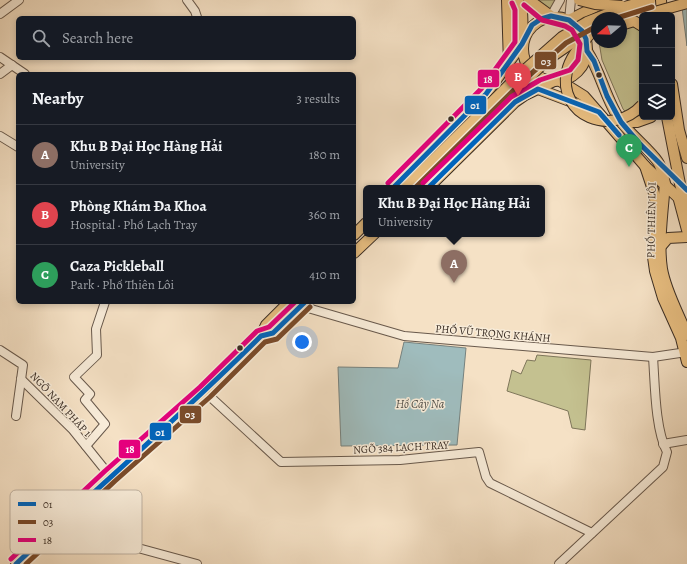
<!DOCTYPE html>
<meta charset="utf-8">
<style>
body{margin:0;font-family:Alegreya,serif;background:#20242c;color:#f1f3f6}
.controls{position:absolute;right:12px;top:12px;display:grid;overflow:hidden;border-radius:6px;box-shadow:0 2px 6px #0003}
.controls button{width:36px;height:36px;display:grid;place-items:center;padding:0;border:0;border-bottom:1px solid #363941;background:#171b24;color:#f1f3f6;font:20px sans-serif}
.compass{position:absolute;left:591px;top:12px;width:36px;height:36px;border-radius:50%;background:#171b24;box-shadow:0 2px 6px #0003;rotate:251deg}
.you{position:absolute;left:302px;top:342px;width:14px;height:14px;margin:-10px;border:3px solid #fff;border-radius:50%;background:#1a73e8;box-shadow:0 0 0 6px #1a73e833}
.badge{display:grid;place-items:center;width:26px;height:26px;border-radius:50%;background:#0b8043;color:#fff;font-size:13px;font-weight:700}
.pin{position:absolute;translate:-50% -33px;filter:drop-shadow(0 1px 2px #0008)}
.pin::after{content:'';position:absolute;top:21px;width:14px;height:12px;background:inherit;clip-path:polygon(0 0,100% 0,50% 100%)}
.popup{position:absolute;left:363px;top:185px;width:182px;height:52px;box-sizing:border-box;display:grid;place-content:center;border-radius:6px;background:#171b24;filter:drop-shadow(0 1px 3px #0005);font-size:13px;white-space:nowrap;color:#9ea1a6}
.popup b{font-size:15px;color:#f1f3f6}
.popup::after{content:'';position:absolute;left:50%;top:100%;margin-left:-8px;border:8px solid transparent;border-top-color:#171b24}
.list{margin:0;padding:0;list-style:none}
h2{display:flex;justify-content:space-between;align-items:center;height:52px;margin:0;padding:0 16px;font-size:17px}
h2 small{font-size:13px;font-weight:400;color:#9ea1a6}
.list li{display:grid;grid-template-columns:26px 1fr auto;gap:12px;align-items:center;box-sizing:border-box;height:60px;padding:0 16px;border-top:1px solid #363941}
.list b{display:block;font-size:15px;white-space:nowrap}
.list p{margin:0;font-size:13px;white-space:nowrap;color:#9ea1a6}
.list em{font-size:13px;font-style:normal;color:#9ea1a6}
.icon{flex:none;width:22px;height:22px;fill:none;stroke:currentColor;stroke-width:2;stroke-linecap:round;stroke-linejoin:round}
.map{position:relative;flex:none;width:687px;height:564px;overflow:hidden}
.search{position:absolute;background:#171b24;box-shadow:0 2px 6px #0003;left:16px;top:16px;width:340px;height:44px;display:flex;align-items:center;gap:10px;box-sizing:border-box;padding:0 14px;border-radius:6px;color:#9ea1a6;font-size:15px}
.panel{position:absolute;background:#171b24;box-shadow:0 2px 6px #0003;left:16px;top:72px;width:340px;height:232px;border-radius:6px}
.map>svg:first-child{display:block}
.green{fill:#c4c190;stroke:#7e765a}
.water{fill:#9fbcbd;stroke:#76827f}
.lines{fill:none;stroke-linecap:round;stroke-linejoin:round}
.minor-casing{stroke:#68594c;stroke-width:10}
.major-casing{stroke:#392c23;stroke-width:12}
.minor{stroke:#f8ecd9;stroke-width:8}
.major{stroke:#eac082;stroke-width:10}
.major-bridge-casing{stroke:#392c23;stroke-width:12;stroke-linecap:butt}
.major-bridge{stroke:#eac082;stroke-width:10}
.bus-1-casing{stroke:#f8ecd9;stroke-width:8}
.bus-2-casing{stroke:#f8ecd9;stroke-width:8}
.bus-3-casing{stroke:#f8ecd9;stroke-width:8}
.bus-1{stroke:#0065bd;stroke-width:5}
.bus-2{stroke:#7a4b2a;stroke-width:5}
.bus-3{stroke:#e5007d;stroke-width:5}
.bus-dot{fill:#392c23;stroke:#f8ecd9;stroke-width:1.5}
.labels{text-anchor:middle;stroke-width:3;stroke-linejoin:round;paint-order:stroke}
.street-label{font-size:11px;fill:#392c23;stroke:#f8ecd9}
.water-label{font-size:12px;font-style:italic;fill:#52504a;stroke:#f8ecd9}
.key{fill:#f8ecd9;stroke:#bfb2a2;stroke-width:1}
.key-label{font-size:11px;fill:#392c23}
.line-badge{stroke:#f8ecd9;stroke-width:1.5}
.badge-label{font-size:11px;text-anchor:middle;font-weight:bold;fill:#fff}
</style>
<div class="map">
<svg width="687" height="564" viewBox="0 0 687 564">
<rect width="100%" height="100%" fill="#f5e1c5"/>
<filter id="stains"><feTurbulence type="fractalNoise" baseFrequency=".005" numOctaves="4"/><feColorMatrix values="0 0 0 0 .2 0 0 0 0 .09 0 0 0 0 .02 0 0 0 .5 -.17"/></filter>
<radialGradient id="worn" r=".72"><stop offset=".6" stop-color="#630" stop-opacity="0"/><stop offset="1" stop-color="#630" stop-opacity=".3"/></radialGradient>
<g class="green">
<path d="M530,0H558L552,8L546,11Z"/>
<path d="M629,17L642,20V116C634,117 628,116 623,109L602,60L599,42H621V19Z"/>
<path d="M537,355L591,360L585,430L572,428L568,411L507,391L512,370L521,374L527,360L535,361Z"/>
</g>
<g class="water">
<path d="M681,0H687V46Z"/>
<path d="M404,342L466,348L457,445L341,446L338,367L398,368Z"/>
</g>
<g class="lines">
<defs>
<g id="minor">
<path d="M187,0L195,11L197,17"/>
<path d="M0,14L19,0"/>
<path d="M551,16L560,0"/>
<path d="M569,20L571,0"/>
<path d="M0,57L25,74"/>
<path d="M0,74L12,65"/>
<path d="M0,136L18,147"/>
<path d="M301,306L404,336L653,357L687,352"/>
<path d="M0,350L23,365L16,416"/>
<path d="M21,379L73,430L110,476"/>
<path d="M205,392L281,462L400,460L479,452L486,477L490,483L592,533"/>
<path d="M663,444L687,440"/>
<path d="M86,446L105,424L85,400L90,394L74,377L97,355L96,329L105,302"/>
<path d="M57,526L197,564"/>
<path d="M559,564L663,467L667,452C655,429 655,384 653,357"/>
</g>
<g id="major">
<path d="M507,0L509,64"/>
<path d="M518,0L522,9L523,38"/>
<path d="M529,0L551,16"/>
<path d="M661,0L662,15"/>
<circle cx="555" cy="49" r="32"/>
<path d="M569,20L609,0"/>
<path d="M621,25L634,21L642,26"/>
<path d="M587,51C602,74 606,102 622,123C632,136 650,150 658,162C662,168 663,176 665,183C663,210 658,243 662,269C666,292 679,314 687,335"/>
<path d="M560,81L584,96L645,166L654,193L657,212L653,257L655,271L663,298L681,338L687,362"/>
<path d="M672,84L679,130L687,158"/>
<path d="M538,89L596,111"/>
<path d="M667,117L680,184L687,207"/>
<path d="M621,122H637L651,117"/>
<path d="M645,166L685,204"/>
<path d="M393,188L486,94L522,44"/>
<path d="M428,188L515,102L525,95L554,81"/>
<path d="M679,200L687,230"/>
<path d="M354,235L366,223"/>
<path d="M662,245L668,238L687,237"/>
<path d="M354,253L374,234"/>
<path d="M261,336L273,333L305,302"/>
<path d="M16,564L110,476L205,392L261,336L266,325L289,302"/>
</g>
</defs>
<use href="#minor" class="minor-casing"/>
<use href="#major" class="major-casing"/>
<use href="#minor" class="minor"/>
<use href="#major" class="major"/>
<defs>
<g id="major-bridge">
<path d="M579,0L595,4L622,6"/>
<path d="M644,15L687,3"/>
<path d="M590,34C581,45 570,57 567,71C557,116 612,138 642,105"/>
<path d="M405,188L519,75L562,37L587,22L628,6L650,0"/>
<path d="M415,188L547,60L579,38L597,31"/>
</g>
</defs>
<use href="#major-bridge" class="major-bridge-casing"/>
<use href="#major-bridge" class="major-bridge"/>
<defs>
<g id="bus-1">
<path d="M393,188L486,94L522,44L532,25L541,19L551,16L569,20L582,31L586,39L587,51L594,61L607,96L621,122L639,143L687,190"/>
<path d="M428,188L515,102L538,89L599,112L619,135"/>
<path d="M16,564C97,488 182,415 261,336L273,333L305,302"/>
</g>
<g id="bus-2">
<path d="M617,18L652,7"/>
<path d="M415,188L524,80L566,43L597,26"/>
<path d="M26,564L115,481L210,397L265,342L277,339L310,307"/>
</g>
<g id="bus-3">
<path d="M388,183L481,89L515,42V10L512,3"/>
<path d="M423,183L511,97L540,80L570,70L578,60L580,44L572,30L565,26L542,20L524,5"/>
<path d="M11,559L105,471L200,387L257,331L269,327L295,302"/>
</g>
</defs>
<use href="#bus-1" class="bus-1-casing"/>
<use href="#bus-2" class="bus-2-casing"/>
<use href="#bus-3" class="bus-3-casing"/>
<use href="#bus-1" class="bus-1"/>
<use href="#bus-2" class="bus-2"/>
<use href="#bus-3" class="bus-3"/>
</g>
<g class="bus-dot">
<circle cx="599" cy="75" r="3.5"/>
<circle cx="451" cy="119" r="3.5"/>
<circle cx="240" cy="348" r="3.5"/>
</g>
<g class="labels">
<g class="street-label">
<text transform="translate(651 220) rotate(-89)" y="4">PHỐ THIÊN LÔI</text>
<text transform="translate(493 333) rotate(5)" y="4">PHỐ VŨ TRỌNG KHÁNH</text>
<text transform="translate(61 404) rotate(47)" y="4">NGÕ NAM PHÁP 1</text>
<text transform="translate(401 447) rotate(-3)" y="4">NGÕ 384 LẠCH TRAY</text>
</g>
<g class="water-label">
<text x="420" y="408">Hồ Cây Na</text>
</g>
</g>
<rect x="10" y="490" width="132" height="64" rx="6" class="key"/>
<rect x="18" y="502" width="18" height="4" fill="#0065bd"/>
<rect x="18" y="520" width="18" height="4" fill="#7a4b2a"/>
<rect x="18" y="538" width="18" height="4" fill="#e5007d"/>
<g class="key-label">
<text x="43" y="508">01</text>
<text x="43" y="526">03</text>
<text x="43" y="544">18</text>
</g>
<g class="line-badge">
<rect x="534" y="51" width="23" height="19" rx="4" fill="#7a4b2a"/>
<rect x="477" y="69" width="23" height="19" rx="4" fill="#e5007d"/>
<rect x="464" y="95" width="23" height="20" rx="4" fill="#0065bd"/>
<rect x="179" y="405" width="23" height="19" rx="4" fill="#7a4b2a"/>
<rect x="149" y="422" width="23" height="19" rx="4" fill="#0065bd"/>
<rect x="118" y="439" width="23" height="20" rx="4" fill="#e5007d"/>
</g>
<g class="badge-label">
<text x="546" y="65">03</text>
<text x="488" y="83">18</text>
<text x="475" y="109">01</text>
<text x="190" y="418">03</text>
<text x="160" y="436">01</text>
<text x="130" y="453">18</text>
</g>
<rect width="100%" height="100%" filter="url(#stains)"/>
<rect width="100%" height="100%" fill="url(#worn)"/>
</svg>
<div class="controls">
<button>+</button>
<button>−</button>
<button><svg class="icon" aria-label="layers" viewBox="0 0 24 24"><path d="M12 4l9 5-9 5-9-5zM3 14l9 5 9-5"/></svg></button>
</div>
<svg class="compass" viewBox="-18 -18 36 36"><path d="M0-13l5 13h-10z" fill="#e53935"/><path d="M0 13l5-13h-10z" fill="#9ea1a6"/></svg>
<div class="you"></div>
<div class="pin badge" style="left:454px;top:283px;background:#8d6e63">A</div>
<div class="popup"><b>Khu B Đại Học Hàng Hải</b>University</div>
<div class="pin badge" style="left:518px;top:96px;background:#e0444e">B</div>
<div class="pin badge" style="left:629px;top:167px;background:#2e9e5b">C</div>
<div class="search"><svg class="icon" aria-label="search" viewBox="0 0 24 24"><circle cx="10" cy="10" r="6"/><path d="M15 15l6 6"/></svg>Search here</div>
<section class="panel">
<h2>Nearby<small>3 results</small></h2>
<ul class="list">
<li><span class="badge" style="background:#8d6e63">A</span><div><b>Khu B Đại Học Hàng Hải</b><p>University</p></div><em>180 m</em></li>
<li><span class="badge" style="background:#e0444e">B</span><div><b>Phòng Khám Đa Khoa</b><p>Hospital · Phố Lạch Tray</p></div><em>360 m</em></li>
<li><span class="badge" style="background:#2e9e5b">C</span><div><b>Caza Pickleball</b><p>Park · Phố Thiên Lôi</p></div><em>410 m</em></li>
</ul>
</section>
</div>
